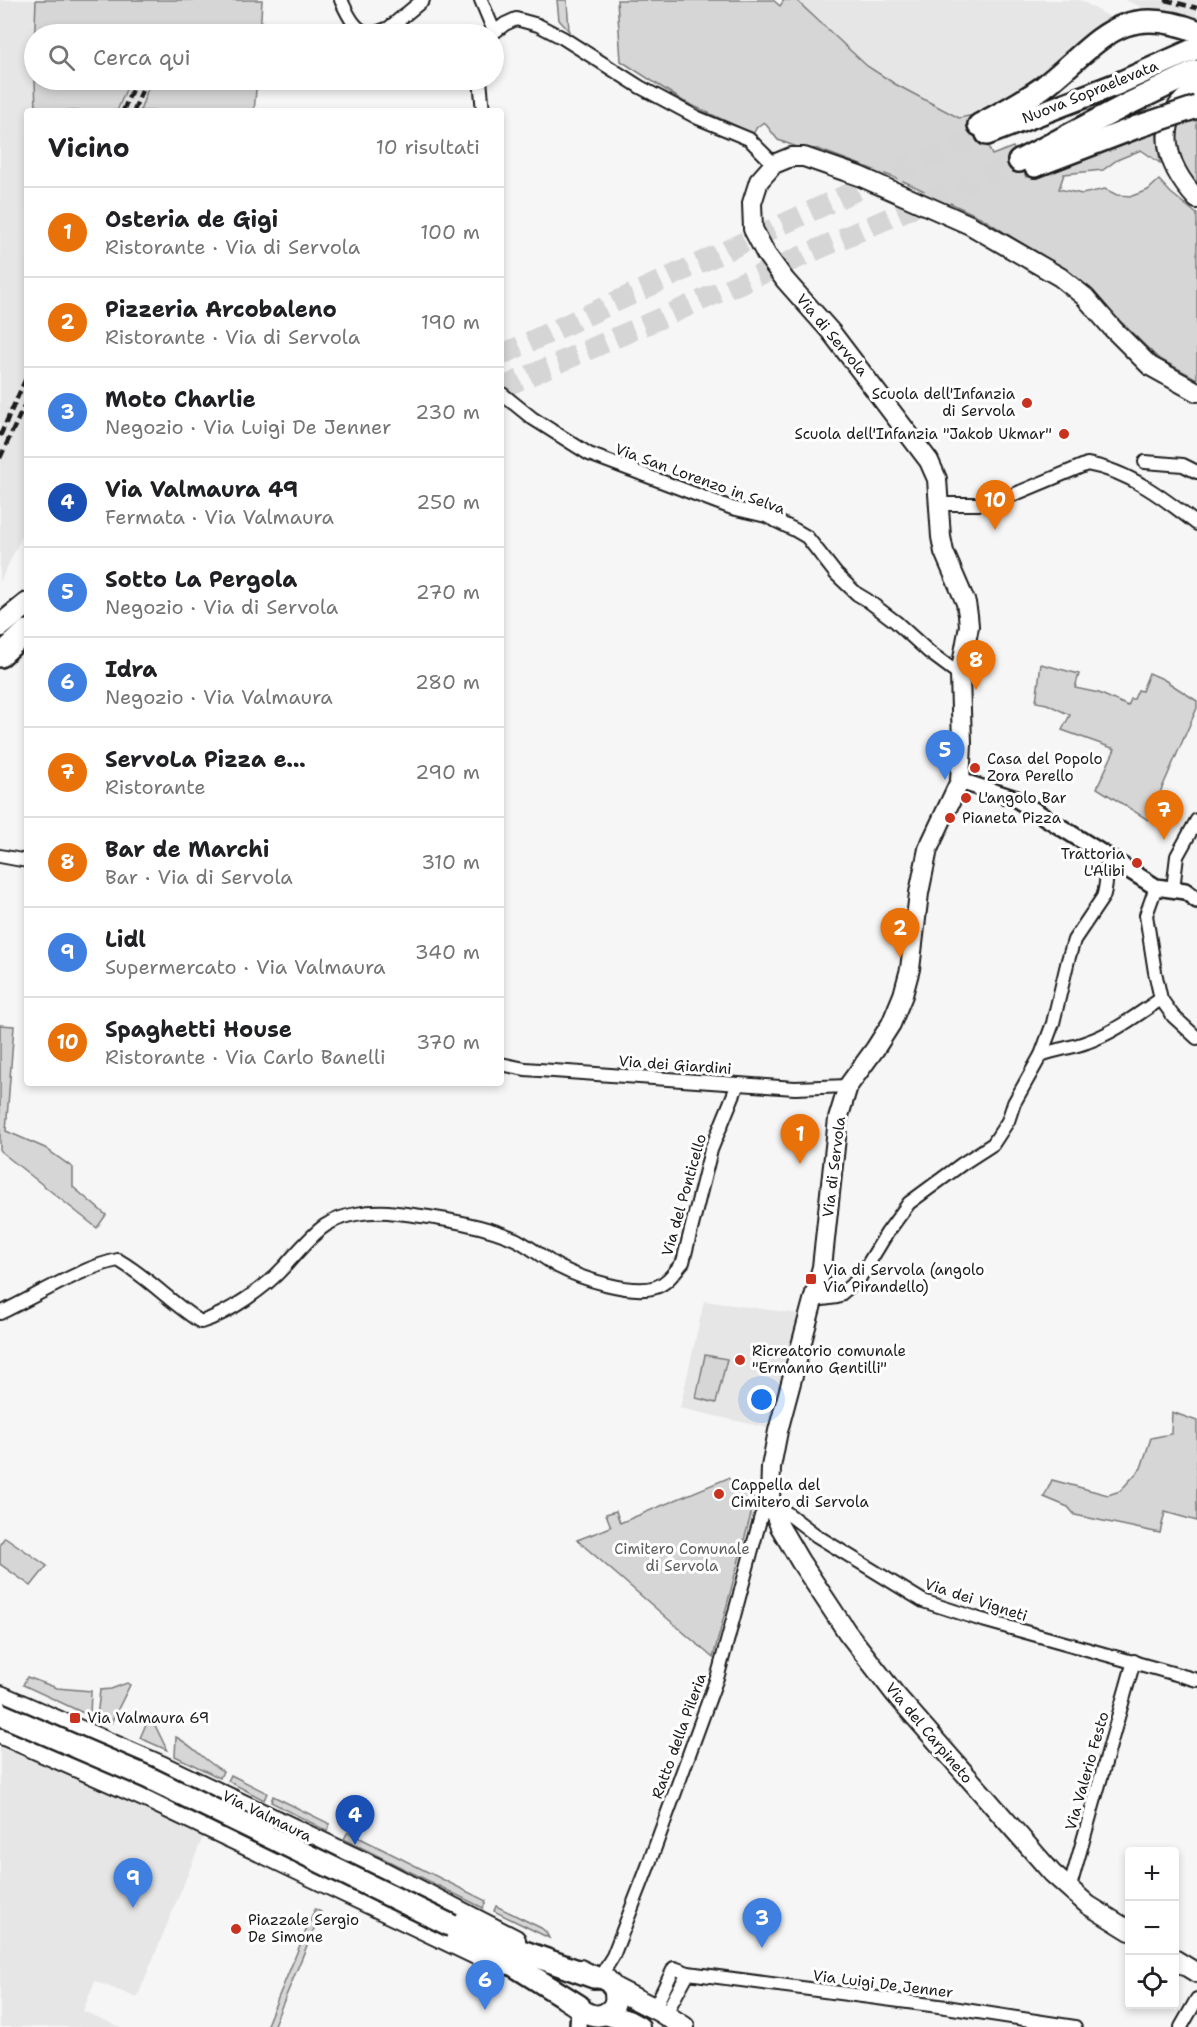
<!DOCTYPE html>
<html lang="it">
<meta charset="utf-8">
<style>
body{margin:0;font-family:"Shantell Sans",sans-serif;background:#f6f6f6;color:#202124}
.controls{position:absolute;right:18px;bottom:18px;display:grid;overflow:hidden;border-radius:6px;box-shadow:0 3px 9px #0003}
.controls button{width:54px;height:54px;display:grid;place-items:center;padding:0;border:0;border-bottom:2px solid #e0e0e0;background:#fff;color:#202124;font:30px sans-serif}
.you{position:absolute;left:762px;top:1400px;width:21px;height:21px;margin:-15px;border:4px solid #fff;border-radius:50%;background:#1a73e8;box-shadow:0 0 0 9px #1a73e833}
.badge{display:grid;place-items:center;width:39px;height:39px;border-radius:50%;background:#c8321e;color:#fff;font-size:20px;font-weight:700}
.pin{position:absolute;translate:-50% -50px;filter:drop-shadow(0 2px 3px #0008)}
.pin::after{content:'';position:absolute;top:32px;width:21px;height:18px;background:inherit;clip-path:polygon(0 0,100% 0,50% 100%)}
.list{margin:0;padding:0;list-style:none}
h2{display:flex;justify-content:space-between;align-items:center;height:78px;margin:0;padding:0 24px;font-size:26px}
h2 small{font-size:20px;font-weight:400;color:#757577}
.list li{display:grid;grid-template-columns:39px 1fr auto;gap:18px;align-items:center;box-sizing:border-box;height:90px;padding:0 24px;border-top:2px solid #e0e0e0}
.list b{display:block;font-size:22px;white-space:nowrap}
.list p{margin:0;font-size:20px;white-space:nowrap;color:#757577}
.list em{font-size:20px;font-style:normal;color:#757577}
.icon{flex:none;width:33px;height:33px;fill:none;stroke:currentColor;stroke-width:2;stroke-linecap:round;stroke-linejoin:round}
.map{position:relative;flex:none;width:1197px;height:2027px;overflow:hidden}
.search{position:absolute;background:#fff;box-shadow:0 3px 9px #0003;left:24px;top:24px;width:480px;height:66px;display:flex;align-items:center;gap:15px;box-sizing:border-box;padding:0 21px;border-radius:33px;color:#757577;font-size:22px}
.panel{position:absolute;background:#fff;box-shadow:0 3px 9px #0003;left:24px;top:108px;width:480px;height:978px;border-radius:6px}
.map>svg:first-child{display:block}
.built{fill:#e6e6e6}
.green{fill:#d6d6d6;stroke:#797979;stroke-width:1.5}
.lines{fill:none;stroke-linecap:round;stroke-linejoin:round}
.trunk-tunnel{stroke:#d5d5d5;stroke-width:21;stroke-dasharray:21 10;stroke-linecap:butt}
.minor-casing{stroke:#1c1c1c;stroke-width:16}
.tertiary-casing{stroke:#1c1c1c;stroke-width:20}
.secondary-casing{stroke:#1c1c1c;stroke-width:22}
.primary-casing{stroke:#1c1c1c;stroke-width:24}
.trunk-casing{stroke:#1c1c1c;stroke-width:26}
.minor{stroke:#fff;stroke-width:12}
.tertiary{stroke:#fff;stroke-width:15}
.secondary{stroke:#fff;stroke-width:18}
.primary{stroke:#fff;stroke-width:20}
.trunk{stroke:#fff;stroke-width:21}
.rail{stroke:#1c1c1c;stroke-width:4.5;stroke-dasharray:9 4.5;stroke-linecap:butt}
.trunk-bridge-casing{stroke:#1c1c1c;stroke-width:26;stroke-linecap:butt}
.trunk-bridge{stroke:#fff;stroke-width:21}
.poi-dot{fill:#c8321e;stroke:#fff;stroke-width:2}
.labels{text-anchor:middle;stroke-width:6;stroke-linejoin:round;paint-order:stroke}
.street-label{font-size:15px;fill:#1c1c1c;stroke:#fff}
.poi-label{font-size:15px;fill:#1c1c1c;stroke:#fff;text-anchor:start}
.park-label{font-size:15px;fill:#5d5d5d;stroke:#fff}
</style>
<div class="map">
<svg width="1197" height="2027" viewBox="0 0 1197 2027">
<rect width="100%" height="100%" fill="#f6f6f6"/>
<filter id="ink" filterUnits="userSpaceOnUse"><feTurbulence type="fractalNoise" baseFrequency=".0167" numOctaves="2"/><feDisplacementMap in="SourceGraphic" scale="12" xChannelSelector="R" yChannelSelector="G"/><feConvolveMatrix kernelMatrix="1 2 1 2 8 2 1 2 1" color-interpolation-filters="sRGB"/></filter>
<g filter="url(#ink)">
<g class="built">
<path d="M0,0H36L34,26L36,111H27V533L24,532L0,582Z"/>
<path d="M796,0H1080L1110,17L1026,84L974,115L959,118L895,84L867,66Z"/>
<path d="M1125,0H1197V21L1146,9Z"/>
<path d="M130,80H151L140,111H117Z"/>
<path d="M704,1301L800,1314L772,1429L680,1408Z"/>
<path d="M0,1744L126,1797L203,1837L137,1998L95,1981L83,2011L121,2027H0Z"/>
</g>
<g class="green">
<path d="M36,0H262L260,34H34V51Z"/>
<path d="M557,0H567L569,31L559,20Z"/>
<path d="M617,0H773L780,6L784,0H796L867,66L895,84L959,118L974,115L992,155L1013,147L1026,177L1156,128L1160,163L1141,150L1117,160L1103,170L1064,174L1059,189L1082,194L1105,189L1117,195L1132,196L1148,190L1159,180L1171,193L1197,214V379L1158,358L1077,279L982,218L901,180L818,149L800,148L778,140L764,122L757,127L753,134L683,101L621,61Z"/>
<path d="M35,80H130L117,111H36Z"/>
<path d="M151,80H257L254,111H140Z"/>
<path d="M1197,101V184C1175,156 1165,126 1197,101Z"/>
<path d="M1041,664L1079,674L1075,688L1099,693L1128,706L1131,699H1134L1138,690L1142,691L1149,673L1163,679L1197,701V708L1148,820L1097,788L1115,749L1062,730L1070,715L1047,704L1036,702Z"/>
<path d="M0,1025L14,1026L6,1131L45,1148L73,1168V1187L106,1215L97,1228L0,1151Z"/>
<path d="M705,1355L727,1359L716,1403L696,1398Z"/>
<path d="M1172,1412L1197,1421V1521L1165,1512L1160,1533L1075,1515L1068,1507L1044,1497L1052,1480L1108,1495L1120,1491L1141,1468L1151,1438L1171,1434Z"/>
<path d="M728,1478L755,1499L713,1658L577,1540L611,1527L606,1514L616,1511L620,1523Z"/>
<path d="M5,1537L47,1566L31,1586L0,1564V1544Z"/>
<path d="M27,1677L57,1688L91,1691L90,1716L23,1685Z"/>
<path d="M127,1683L130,1685L111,1723L97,1718L100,1690L111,1689Z"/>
<path d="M150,1715L167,1750L140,1738Z"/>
<path d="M176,1737C194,1746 205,1762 223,1771L220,1778L175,1756Z"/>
<path d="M231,1775L267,1793L264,1800L228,1781Z"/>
<path d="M273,1796L330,1824L327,1831L271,1802Z"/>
<path d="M348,1832L486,1901L483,1908L344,1839Z"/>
<path d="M496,1906L541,1928L546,1932L549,1938L494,1911Z"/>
<path d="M315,1909L321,1912L273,2027H266Z"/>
</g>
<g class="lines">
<g class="trunk-tunnel">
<path d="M501,355L915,163L983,135"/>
<path d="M501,388L1019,161"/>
</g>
<defs>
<g id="minor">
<path d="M341,0C347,13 355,32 371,34"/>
<path d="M481,0L494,31"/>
<path d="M373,34L389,28L423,0"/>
<path d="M492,34L505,24L516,19L538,25L563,38L640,87L698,118L749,139L774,164"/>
<path d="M480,80L483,111"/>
<path d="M501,393L532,418L589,454L732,508L766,516L795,530L807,537L836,574L857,594L867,600L896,622L929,652L960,675"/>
<path d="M1145,462L1183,465L1197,472"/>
<path d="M939,504H978L996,502L1087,464C1129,471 1165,499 1197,524"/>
<path d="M0,856L27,861"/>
<path d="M1156,887L1146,915L1155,972L1161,999L1173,1016L1197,1038"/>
<path d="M1173,889L1177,856L1197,820"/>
<path d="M1041,1055C1056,1049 1072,1048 1087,1042C1114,1033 1138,1014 1161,999"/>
<path d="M501,1064L525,1069L795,1088L848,1086"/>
<path d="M815,1300L837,1297L859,1279L887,1233L909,1203L962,1164L993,1144L1008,1121L1014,1103L1041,1055L1053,1023L1068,960L1074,940L1103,897C1108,883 1104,873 1113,858"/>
<path d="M0,1313C35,1297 82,1267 118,1260C148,1277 172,1304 201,1322C229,1313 265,1288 284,1267C294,1256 314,1232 326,1225C343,1214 368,1211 388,1212C428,1216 481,1223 517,1240C532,1248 545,1259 559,1267C582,1279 632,1295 656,1287C668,1283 675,1271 683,1262L711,1150L738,1084"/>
<path d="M1069,1890L1134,1661"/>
<path d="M600,1977L613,1956L647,1869L718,1675L761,1516L770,1500L817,1536L923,1601L979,1619L1197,1680"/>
<path d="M654,2009L674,1968L688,1973L946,2007L1075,2027"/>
<path d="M665,2015L688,1973"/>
<path d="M1181,2027L1197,1999"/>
</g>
<g id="tertiary">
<path d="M960,781L1016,799L1156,887L1185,891L1197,900"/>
<path d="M578,2027L579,2006"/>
</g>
<g id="secondary">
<path d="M1197,89C1151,118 1165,165 1197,199"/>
<path d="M1130,1931L1088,1905L1052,1873L895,1694L847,1632L800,1561L780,1527L770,1500L771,1467L778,1431L822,1267L838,1119L848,1086L875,1049L891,1024L903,995L910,969L919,893L928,849L960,781L962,744L960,675L969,626L968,615L966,603L944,552L941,537L937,479L929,461L831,332L785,280L766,254L753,229L752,203L759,181L774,164L791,157H804L859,176L970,225L1060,277L1085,297L1113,329L1150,366L1197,392"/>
<path d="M1174,1959L1197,1973"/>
</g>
<g id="primary">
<path d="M0,1696L163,1767L373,1867L515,1940"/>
<path d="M0,1733L146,1797L501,1966"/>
<path d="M580,1970L594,1977L606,1979L614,1988L659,2011L684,2027"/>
<path d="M564,1998C578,2006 594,2025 610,2010C617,2004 616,1996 614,1988"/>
<path d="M605,2014L628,2021L639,2027"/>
</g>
<g id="trunk">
<path d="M979,125C1000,114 1022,102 1042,88C1098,45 1118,0 1197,31"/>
<path d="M987,134L1117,84L1197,48"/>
<path d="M1019,161L1126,105L1197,71"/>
<path d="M1035,166L1137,127"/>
<path d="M0,626L27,604"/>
<path d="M0,656L27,631"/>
<path d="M452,1926L594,1977"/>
<path d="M485,1947L579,2006"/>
</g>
</defs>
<use href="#minor" class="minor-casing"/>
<use href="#tertiary" class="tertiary-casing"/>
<use href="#secondary" class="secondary-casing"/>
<use href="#primary" class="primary-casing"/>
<use href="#trunk" class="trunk-casing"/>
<use href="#minor" class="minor"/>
<use href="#tertiary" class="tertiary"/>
<use href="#secondary" class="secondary"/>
<use href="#primary" class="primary"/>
<use href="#trunk" class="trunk"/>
<g class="rail">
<path d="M1165,0L1197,8"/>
<path d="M123,111L136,80"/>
<path d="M134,111L146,80"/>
<path d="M0,436L27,376"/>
<path d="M0,458L27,400"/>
</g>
<defs>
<g id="trunk-bridge">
<path d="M1137,127L1197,107"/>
<path d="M0,1714L147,1777L452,1926"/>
</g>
</defs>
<use href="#trunk-bridge" class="trunk-bridge-casing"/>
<use href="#trunk-bridge" class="trunk-bridge"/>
</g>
</g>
<g class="poi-dot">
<circle cx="1027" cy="403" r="6"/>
<circle cx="1064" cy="434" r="6"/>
<circle cx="975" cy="768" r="6"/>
<circle cx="966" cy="798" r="6"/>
<circle cx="950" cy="818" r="6"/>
<circle cx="1137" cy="863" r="6"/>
<rect x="805" y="1273" width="12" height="12" rx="3"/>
<circle cx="740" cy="1360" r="6"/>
<circle cx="719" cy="1494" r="6"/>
<rect x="69" y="1712" width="12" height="12" rx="3"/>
<circle cx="236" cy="1929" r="6"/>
</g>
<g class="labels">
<g class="street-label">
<text transform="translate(1090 92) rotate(-22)" y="5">Nuova Sopraelevata</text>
<text transform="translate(832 335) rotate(50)" y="5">Via di Servola</text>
<text transform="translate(700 479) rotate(20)" y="5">Via San Lorenzo in Selva</text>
<text transform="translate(675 1065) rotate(4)" y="5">Via dei Giardini</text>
<text transform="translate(834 1167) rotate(-83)" y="5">Via di Servola</text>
<text transform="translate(684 1195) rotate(-74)" y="5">Via del Ponticello</text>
<text transform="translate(976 1600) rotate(18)" y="5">Via dei Vigneti</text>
<text transform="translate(929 1733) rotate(50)" y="5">Via del Carpineto</text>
<text transform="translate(679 1736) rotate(-70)" y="5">Ratto della Pileria</text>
<text transform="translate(1087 1771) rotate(-74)" y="5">Via Valerio Festo</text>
<text transform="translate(267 1816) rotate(26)" y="5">Via Valmaura</text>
<text transform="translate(883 1984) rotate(7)" y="5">Via Luigi De Jenner</text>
</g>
<g class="poi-label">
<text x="1015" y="399" text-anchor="end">Scuola dell'Infanzia<tspan x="1015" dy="17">di Servola</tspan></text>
<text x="1052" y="439" text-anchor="end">Scuola dell'Infanzia "Jakob Ukmar"</text>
<text x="987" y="764">Casa del Popolo<tspan x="987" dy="17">Zora Perello</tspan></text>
<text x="978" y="803">L'angolo Bar</text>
<text x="962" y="823">Pianeta Pizza</text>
<text x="1125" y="859" text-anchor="end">Trattoria<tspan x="1125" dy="17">L'Alibi</tspan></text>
<text x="823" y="1275">Via di Servola (angolo<tspan x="823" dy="17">Via Pirandello)</tspan></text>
<text x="752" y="1356">Ricreatorio comunale<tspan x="752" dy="17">"Ermanno Gentilli"</tspan></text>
<text x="731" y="1490">Cappella del<tspan x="731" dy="17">Cimitero di Servola</tspan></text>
<text x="87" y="1723">Via Valmaura 69</text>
<text x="248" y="1925">Piazzale Sergio<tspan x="248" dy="17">De Simone</tspan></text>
</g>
<g class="park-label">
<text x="682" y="1554">Cimitero Comunale<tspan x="682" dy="17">di Servola</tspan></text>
</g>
</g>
</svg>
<div class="controls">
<button>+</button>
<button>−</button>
<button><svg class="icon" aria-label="locate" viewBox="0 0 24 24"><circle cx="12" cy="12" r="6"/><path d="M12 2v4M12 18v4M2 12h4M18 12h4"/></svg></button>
</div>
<div class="you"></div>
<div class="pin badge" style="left:800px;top:1164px;background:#e8710a">1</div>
<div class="pin badge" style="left:900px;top:958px;background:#e8710a">2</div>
<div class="pin badge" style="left:762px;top:1948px;background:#3f7fe0">3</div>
<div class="pin badge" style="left:355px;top:1845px;background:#1a4fb4">4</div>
<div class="pin badge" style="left:945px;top:780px;background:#3f7fe0">5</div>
<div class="pin badge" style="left:485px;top:2010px;background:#3f7fe0">6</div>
<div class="pin badge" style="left:1164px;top:840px;background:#e8710a">7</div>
<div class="pin badge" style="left:976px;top:690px;background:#e8710a">8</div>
<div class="pin badge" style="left:133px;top:1908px;background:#3f7fe0">9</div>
<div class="pin badge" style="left:995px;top:530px;background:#e8710a">10</div>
<div class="search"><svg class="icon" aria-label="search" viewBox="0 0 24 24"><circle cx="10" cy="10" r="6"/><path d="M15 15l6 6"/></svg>Cerca qui</div>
<section class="panel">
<h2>Vicino<small>10 risultati</small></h2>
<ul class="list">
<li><span class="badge" style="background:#e8710a">1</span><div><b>Osteria de Gigi</b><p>Ristorante · Via di Servola</p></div><em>100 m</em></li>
<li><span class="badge" style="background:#e8710a">2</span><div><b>Pizzeria Arcobaleno</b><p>Ristorante · Via di Servola</p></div><em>190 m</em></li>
<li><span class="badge" style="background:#3f7fe0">3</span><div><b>Moto Charlie</b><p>Negozio · Via Luigi De Jenner</p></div><em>230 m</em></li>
<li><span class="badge" style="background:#1a4fb4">4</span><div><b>Via Valmaura 49</b><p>Fermata · Via Valmaura</p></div><em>250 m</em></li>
<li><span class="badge" style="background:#3f7fe0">5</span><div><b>Sotto La Pergola</b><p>Negozio · Via di Servola</p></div><em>270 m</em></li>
<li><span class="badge" style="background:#3f7fe0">6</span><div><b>Idra</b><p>Negozio · Via Valmaura</p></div><em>280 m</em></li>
<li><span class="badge" style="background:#e8710a">7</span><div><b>ServoLa Pizza e...</b><p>Ristorante</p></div><em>290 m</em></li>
<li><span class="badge" style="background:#e8710a">8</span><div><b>Bar de Marchi</b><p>Bar · Via di Servola</p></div><em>310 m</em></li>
<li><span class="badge" style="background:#3f7fe0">9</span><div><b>Lidl</b><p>Supermercato · Via Valmaura</p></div><em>340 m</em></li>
<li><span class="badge" style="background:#e8710a">10</span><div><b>Spaghetti House</b><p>Ristorante · Via Carlo Banelli</p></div><em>370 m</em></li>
</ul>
</section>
</div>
